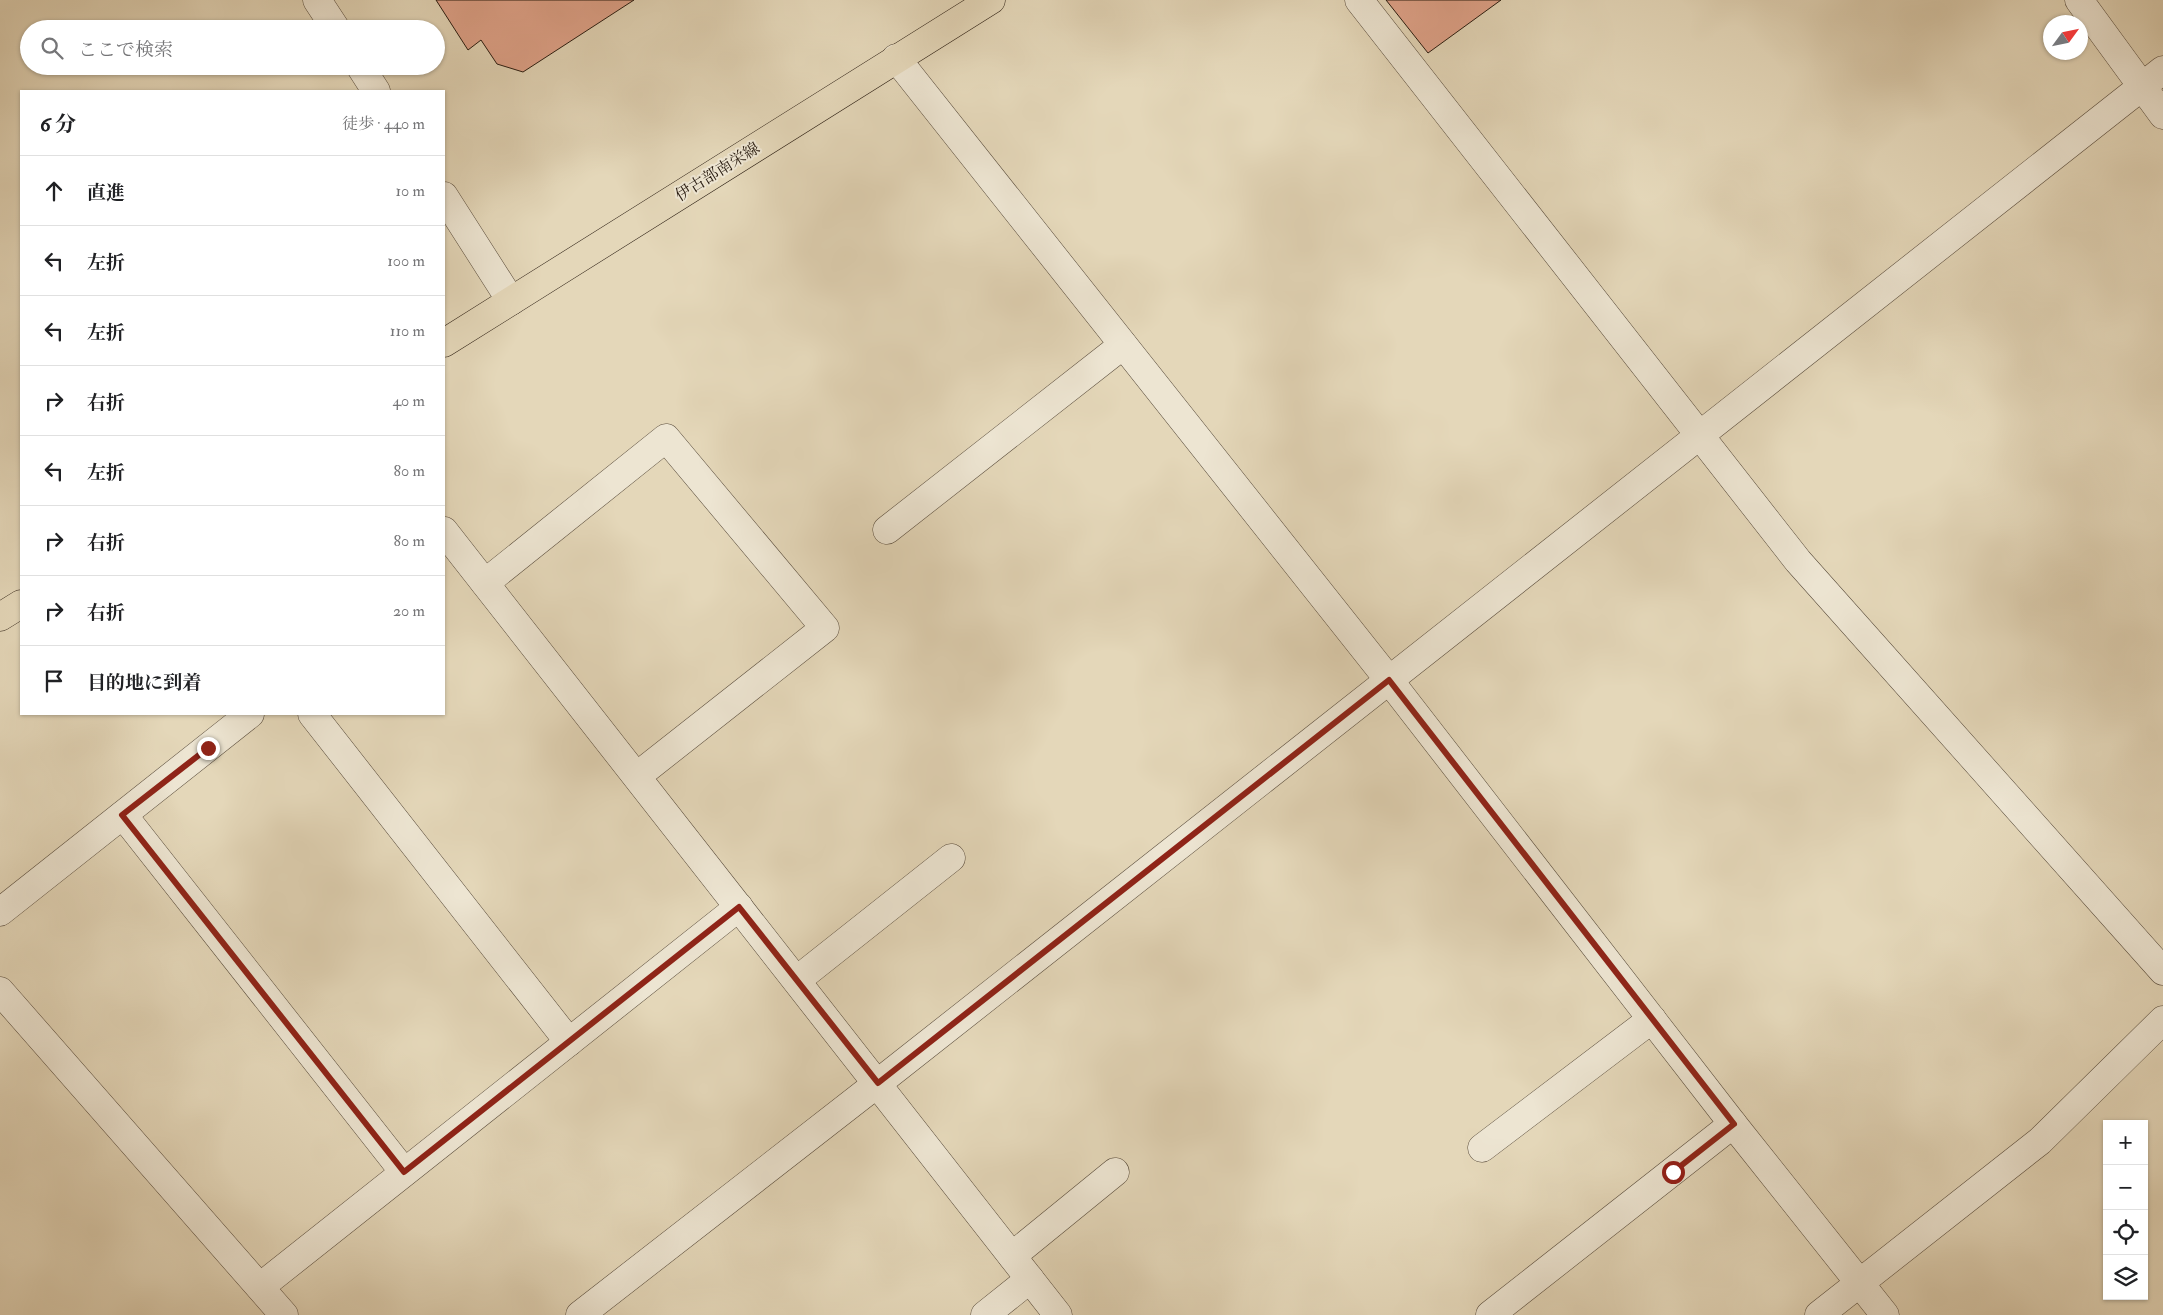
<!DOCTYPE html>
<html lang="ja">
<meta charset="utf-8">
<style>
body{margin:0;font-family:"IM FELL Double Pica","Noto Serif JP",serif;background:#f2f2f2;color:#202124}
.controls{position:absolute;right:15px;bottom:15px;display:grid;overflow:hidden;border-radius:0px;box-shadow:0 1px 4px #0004}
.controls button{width:45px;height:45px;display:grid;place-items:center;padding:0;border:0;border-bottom:1px solid #e0e0e0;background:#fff;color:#202124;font:25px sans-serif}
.compass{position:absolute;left:2043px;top:15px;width:45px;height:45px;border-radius:50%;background:#fff;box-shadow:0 1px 4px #0004;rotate:57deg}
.stop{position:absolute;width:15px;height:15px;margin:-11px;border:4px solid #8f2418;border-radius:50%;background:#fff}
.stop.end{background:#8f2418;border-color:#fff;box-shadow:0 1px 5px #0008}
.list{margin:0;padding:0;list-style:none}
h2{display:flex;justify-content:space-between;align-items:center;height:65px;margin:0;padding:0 20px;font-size:21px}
h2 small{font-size:16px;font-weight:400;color:#757577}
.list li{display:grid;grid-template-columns:32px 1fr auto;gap:15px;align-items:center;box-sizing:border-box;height:70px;padding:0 20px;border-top:1px solid #e0e0e0}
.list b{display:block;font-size:19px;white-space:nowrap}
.list em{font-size:16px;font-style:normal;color:#757577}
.icon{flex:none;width:28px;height:28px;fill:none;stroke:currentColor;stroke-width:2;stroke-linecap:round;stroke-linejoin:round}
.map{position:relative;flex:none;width:2163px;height:1315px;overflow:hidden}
.search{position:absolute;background:#fff;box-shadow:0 1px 4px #0004;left:20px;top:20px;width:425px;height:55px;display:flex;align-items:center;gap:12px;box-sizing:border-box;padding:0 18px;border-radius:28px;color:#757577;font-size:19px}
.panel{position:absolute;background:#fff;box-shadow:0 1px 4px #0004;left:20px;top:90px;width:425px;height:625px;border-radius:0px}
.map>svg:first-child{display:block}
.building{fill:#e0a38a;stroke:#291c11}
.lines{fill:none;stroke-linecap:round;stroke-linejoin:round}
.minor-casing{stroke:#584b3b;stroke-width:29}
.major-casing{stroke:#291c11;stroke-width:29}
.minor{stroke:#ede5d2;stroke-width:28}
.major{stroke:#e4d7b9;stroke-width:28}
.route{stroke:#8f2418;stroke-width:6}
.labels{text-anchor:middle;stroke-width:4;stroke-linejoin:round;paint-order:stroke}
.street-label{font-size:16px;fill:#291c11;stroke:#ede5d2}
</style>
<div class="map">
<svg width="2163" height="1315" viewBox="0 0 2163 1315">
<rect width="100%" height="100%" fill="#e4d7b9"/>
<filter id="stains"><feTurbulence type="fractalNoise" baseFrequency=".004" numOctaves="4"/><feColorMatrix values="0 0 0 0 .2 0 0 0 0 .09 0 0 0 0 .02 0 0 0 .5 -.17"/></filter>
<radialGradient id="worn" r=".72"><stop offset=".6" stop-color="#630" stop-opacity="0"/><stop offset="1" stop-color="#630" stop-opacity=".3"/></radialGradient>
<g class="building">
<path d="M436,0H634L523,72L497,64L481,40L468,50Z"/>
<path d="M1386,0H1501L1428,53Z"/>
</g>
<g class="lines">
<defs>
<g id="minor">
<path d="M317,0L336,29"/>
<path d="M1359,0L1798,561L2163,971"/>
<path d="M2079,0L2163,115"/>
<path d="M896,58L1389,680L1733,1124L1885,1315"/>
<path d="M360,66L376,91"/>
<path d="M444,196L511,301"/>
<path d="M887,530L1123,345"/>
<path d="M444,531L1058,1315"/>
<path d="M485,583L666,438L825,628L637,776"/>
<path d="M312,714L569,1042"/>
<path d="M123,815L404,1172"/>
<path d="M0,912L250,714"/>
<path d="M797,980L951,858"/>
<path d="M0,991L284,1315"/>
<path d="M1482,1148L1652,1019"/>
<path d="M1012,1256L1115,1172"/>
<path d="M260,1287L739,907"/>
<path d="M580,1315L878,1083L2163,70"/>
<path d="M985,1315L1030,1279"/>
<path d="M1490,1315L1733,1124"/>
<path d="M1819,1315L2040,1141L2163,1020"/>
</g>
<g id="major">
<path d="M444,343L991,0"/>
<path d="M0,617L21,604"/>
</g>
</defs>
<use href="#minor" class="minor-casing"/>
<use href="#major" class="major-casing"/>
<use href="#minor" class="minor"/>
<use href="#major" class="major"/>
</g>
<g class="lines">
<path class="route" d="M208,748L122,815L404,1172L739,907L878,1083L1389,680L1734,1124L1673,1172"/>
</g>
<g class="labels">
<g class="street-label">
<text transform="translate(717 171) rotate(-32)" y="6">伊古部南栄線</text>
</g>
</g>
<rect width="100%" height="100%" filter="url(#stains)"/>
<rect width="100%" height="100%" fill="url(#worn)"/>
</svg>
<div class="controls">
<button>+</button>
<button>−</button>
<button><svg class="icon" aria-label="locate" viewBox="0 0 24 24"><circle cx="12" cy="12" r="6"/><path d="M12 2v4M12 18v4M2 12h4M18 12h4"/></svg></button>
<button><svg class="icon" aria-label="layers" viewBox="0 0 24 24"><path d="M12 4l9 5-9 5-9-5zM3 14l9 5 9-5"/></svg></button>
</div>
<svg class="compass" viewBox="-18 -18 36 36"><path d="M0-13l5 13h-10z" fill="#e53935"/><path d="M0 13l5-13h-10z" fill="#757577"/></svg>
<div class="stop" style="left:1673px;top:1172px"></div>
<div class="stop end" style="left:208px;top:748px"></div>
<div class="search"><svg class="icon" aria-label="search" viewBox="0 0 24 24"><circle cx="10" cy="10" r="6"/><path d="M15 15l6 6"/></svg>ここで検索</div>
<section class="panel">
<h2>6 分<small>徒歩 · 440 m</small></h2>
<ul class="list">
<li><svg class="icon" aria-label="ahead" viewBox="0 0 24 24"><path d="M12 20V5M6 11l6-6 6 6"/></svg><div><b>直進</b></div><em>10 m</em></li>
<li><svg class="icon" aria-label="left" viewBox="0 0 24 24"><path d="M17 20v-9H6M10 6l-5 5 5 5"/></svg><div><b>左折</b></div><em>100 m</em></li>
<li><svg class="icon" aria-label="left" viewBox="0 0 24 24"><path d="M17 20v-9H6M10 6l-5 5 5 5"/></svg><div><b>左折</b></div><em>110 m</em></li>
<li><svg class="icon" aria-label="right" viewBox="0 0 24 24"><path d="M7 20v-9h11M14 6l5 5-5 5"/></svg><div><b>右折</b></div><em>40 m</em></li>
<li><svg class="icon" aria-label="left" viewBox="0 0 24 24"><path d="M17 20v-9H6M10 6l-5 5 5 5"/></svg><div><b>左折</b></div><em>80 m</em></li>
<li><svg class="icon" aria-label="right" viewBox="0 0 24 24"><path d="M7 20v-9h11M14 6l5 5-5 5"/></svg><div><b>右折</b></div><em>80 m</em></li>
<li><svg class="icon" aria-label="right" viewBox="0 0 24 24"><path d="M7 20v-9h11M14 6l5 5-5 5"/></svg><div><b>右折</b></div><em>20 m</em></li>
<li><svg class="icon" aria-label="arrive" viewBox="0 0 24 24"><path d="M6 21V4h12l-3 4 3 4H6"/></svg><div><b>目的地に到着</b></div></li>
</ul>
</section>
</div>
